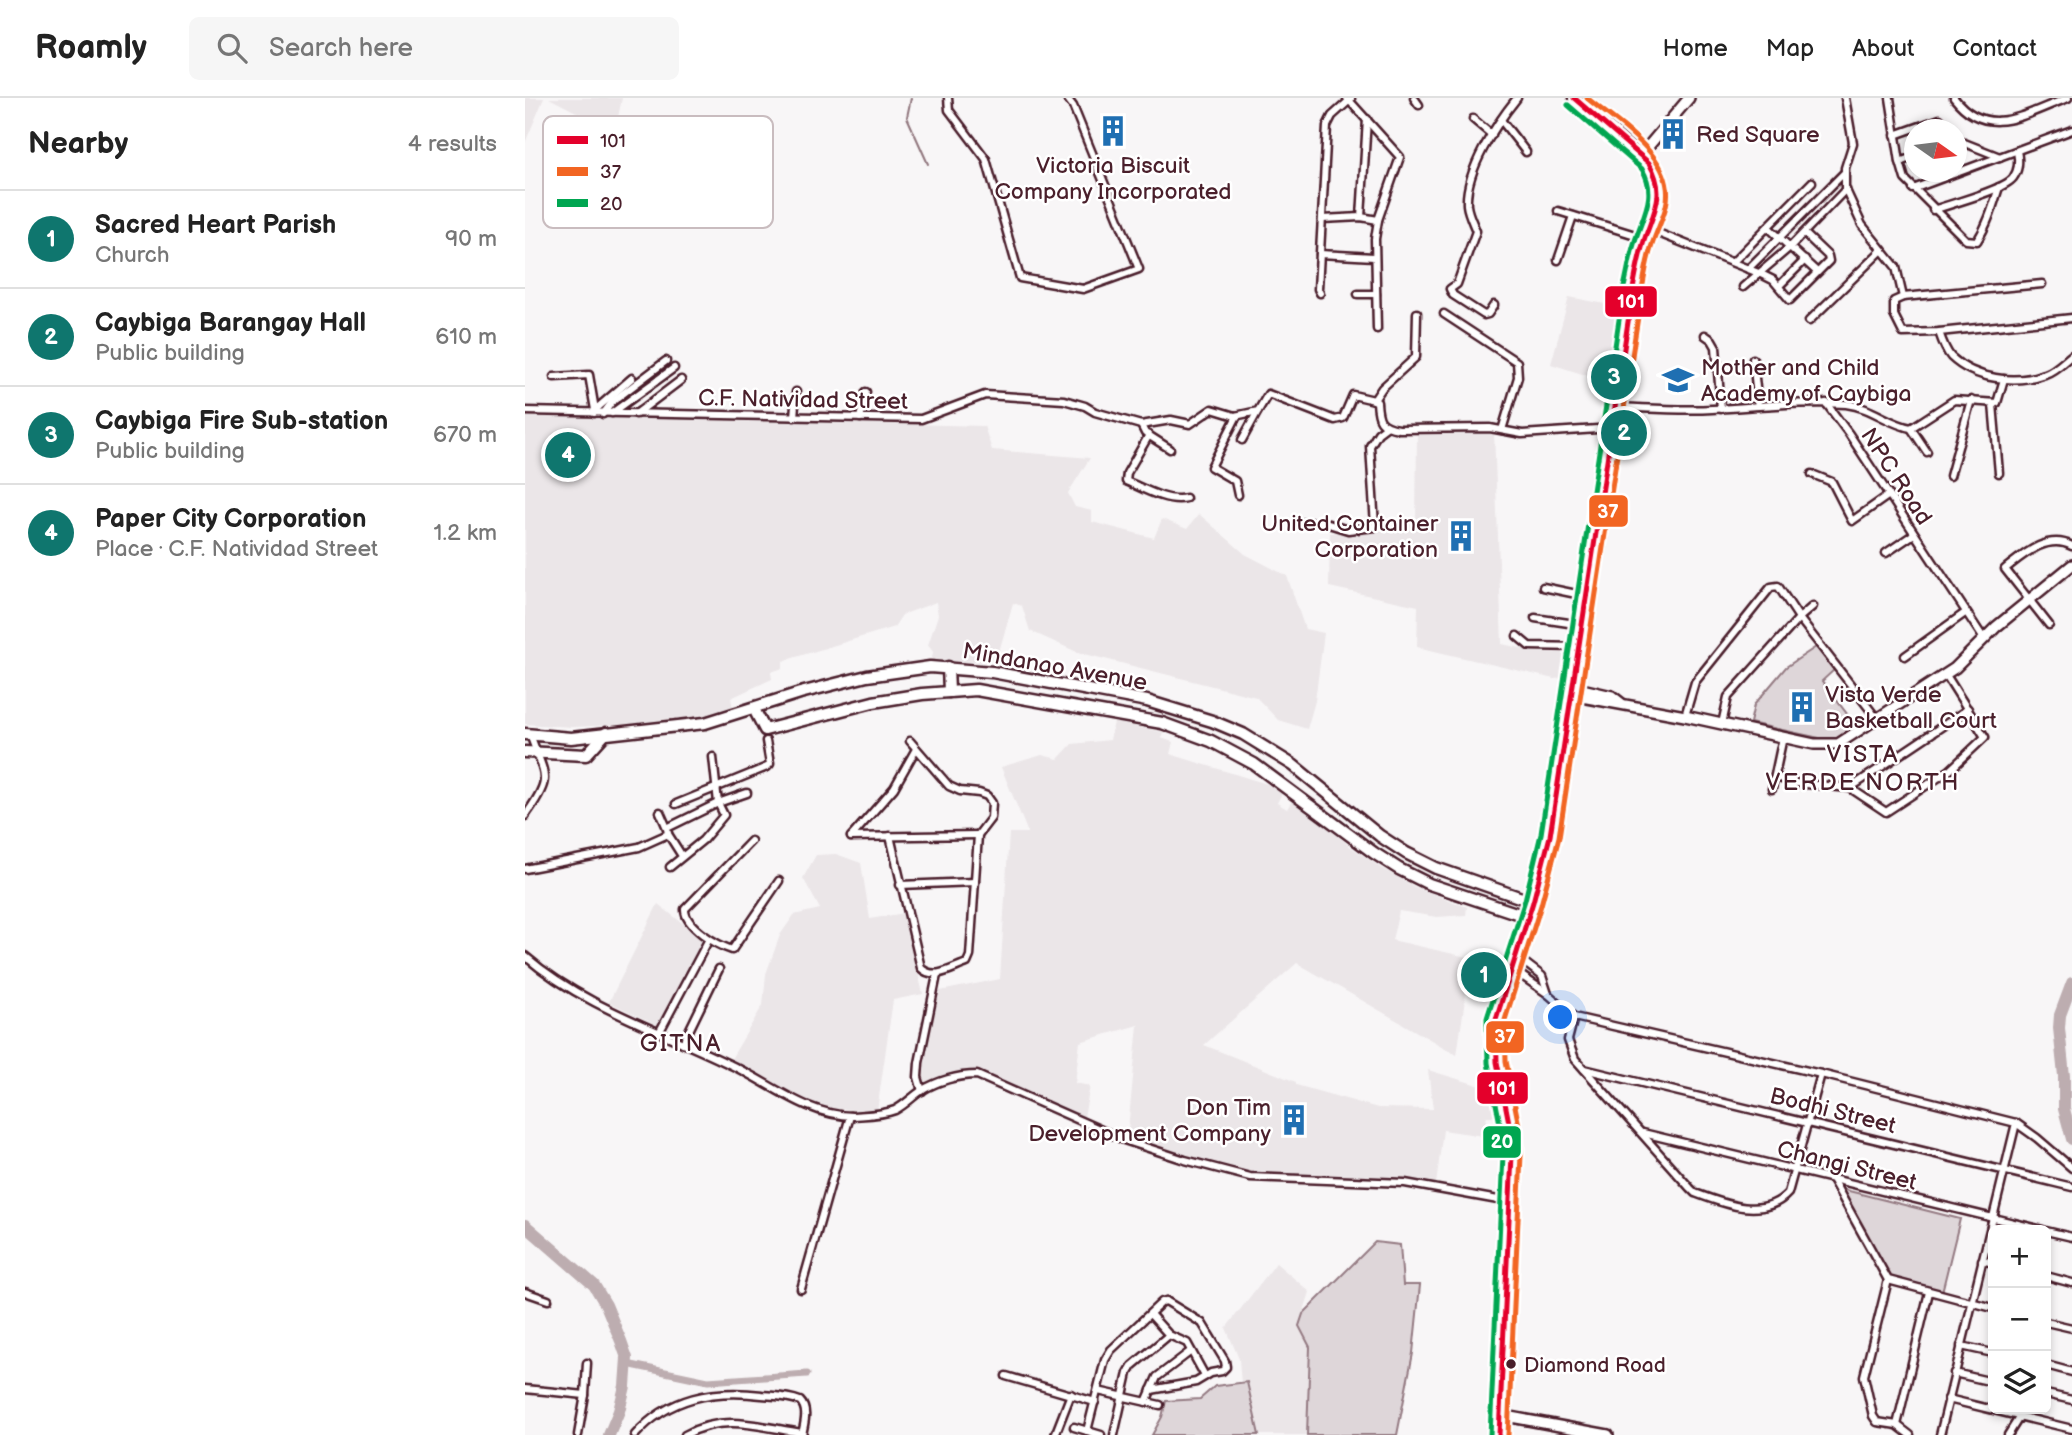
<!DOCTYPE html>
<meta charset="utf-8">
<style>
body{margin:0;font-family:"Balsamiq Sans",sans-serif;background:#f6f6f6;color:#222}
.controls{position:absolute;right:21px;bottom:21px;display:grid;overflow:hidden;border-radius:10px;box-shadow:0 4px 10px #0003}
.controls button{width:63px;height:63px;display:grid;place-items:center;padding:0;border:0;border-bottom:2px solid #e0e0e0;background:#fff;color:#222;font:35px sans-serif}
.compass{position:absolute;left:1379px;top:21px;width:63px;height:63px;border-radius:50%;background:#fff;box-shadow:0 4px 10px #0003;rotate:104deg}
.you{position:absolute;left:1036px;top:920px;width:24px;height:24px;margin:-18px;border:5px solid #fff;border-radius:50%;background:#1a73e8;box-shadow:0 0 0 10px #1a73e833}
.badge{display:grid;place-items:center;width:46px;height:46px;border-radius:50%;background:#0f766e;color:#fff;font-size:23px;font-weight:700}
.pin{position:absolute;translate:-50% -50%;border:4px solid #fff;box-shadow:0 2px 7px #0006}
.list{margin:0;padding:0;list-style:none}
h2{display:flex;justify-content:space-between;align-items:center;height:91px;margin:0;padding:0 28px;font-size:30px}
h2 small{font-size:23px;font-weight:400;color:#767676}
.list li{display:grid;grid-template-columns:46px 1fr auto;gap:21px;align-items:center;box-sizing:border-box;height:98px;padding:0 28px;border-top:2px solid #e0e0e0}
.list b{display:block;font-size:26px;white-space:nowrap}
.list p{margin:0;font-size:23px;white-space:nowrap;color:#767676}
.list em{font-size:23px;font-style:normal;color:#767676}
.icon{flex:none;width:38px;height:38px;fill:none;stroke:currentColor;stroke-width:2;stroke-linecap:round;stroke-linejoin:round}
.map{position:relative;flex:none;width:1547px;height:1337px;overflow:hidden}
header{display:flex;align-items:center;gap:42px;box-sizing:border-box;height:98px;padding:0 35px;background:#fff;border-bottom:2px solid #e0e0e0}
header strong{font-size:33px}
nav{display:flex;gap:38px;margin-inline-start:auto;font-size:24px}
.search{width:490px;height:63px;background:#f6f6f6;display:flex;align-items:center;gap:18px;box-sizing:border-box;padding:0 24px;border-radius:10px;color:#767676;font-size:26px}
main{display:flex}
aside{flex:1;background:#fff}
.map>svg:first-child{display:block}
.built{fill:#ebe6e8}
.green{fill:#ded6d9;stroke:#947a82;stroke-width:2}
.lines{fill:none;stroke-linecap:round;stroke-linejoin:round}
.stream{stroke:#8f747b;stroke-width:2}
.canal{stroke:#bdadb0;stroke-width:7}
.river{stroke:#bdadb0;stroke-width:12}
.street-casing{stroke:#4a1f2b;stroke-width:11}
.secondary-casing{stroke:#4a1f2b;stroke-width:14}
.primary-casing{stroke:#4a1f2b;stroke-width:15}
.street{stroke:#fff;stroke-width:6}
.secondary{stroke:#fff;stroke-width:9}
.primary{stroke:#fff;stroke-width:10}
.bus-1-casing{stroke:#fff;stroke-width:10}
.bus-2-casing{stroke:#fff;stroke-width:10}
.bus-3-casing{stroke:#fff;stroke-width:10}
.bus-1{stroke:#e4002b;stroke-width:5}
.bus-2{stroke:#f26522;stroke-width:5}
.bus-3{stroke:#00a651;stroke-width:5}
.bus-dot{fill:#4a1f2b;stroke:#fff;stroke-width:2.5}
.labels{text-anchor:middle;stroke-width:5;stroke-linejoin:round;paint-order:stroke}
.bus-label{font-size:21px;fill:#4a1f2b;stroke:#fff;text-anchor:start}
.poi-label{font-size:23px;fill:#4a1f2b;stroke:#fff;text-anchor:start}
.street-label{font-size:23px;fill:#4a1f2b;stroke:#fff}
.neighbourhood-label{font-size:24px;letter-spacing:2px;fill:#4a1f2b;stroke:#fff}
.key{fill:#fff;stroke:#c9bcbf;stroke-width:2}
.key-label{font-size:19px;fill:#4a1f2b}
.line-badge{stroke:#fff;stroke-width:2.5}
.badge-label{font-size:19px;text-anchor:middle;font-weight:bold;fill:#fff}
</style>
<header>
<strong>Roamly</strong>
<div class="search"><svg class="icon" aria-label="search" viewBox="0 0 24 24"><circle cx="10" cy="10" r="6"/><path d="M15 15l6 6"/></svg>Search here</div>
<nav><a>Home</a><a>Map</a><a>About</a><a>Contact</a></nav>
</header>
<main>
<aside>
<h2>Nearby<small>4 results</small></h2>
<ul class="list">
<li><span class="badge">1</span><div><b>Sacred Heart Parish</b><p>Church</p></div><em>90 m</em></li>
<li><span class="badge">2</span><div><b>Caybiga Barangay Hall</b><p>Public building</p></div><em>610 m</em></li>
<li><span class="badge">3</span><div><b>Caybiga Fire Sub-station</b><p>Public building</p></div><em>670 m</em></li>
<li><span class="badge">4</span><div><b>Paper City Corporation</b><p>Place · C.F. Natividad Street</p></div><em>1.2 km</em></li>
</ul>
</aside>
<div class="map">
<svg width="1547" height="1337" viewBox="0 0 1547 1337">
<rect width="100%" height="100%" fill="#f8f6f7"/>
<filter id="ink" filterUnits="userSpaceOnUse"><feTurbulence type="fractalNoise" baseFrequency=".0143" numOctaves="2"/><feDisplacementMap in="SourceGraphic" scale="14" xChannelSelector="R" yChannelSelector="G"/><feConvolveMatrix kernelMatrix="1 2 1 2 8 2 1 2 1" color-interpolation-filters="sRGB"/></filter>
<g filter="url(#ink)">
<g class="built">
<path d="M0,0H19L0,45Z"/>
<path d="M24,0H97L90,34Z"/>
<path d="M1044,199L1101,210L1090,271L1079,269L1076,282L1026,266Z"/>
<path d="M0,316L459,328L467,352L565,360L543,395L550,409L567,413V424L629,440L637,421L662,431L674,416L720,456L762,478L780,531L799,535L790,603L782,631L753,622L731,599L552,554L505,533L497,508L488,505L471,564L428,563L406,565L408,554L403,547L413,517L411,504L377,517L369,529L258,563V570L246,574L247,581L206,600L208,610L178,620L94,627L47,629L0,626Z"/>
<path d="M892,334H969L977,546L1005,552L1050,553L1044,579L1029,581L892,549L893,508L804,489L805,435L891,425Z"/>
<path d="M589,624L638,634L636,640L648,644L645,656L755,690L758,693L752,705L762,711L768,701L826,749L856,770L890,789L942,809L941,817L912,819L874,813L867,842L946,860L932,957L772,865L679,947L771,984V987L853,1010L908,1011L903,972L969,992L974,1019L962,1018L958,1038L918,1032L911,1087L728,1078L602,1042L613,927L555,944L550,985L565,988L559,1019L458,976L425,978L399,986L396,971L415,893L475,881L484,735H503L476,669L517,657L533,661L547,646L585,642Z"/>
<path d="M311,756L336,765L345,821L379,815L398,896L368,902L352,1013L306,1011L276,1001L206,961L238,907L241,876L255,837L269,817L295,811L278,780L291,757Z"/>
<path d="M133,806L179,842L136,929L84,904Z"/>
<path d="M751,1165L785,1194L774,1228L785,1249L782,1337H734L723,1284L716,1286L714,1261L701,1230Z"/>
</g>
<g class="green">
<path d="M1291,549L1309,572L1297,583L1332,629L1313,640L1299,641L1225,625L1229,607L1261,569Z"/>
<path d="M1316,1091L1435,1121L1417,1194L1367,1182Z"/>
<path d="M850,1144L875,1147L878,1187H895L888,1255L872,1337H782L785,1249L774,1228L778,1216Z"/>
<path d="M722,1284L734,1337H627L637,1319L641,1303L675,1301L690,1288Z"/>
</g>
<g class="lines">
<path class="stream" d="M386,0L382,19L403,66"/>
<path class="canal" d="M102,1266L183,1283L282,1276"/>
<g class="river">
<path d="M1547,885L1535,917L1534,930L1539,978V1011L1547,1041"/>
<path d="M0,1127L69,1187L81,1207L96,1243L102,1260L100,1288L94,1313L84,1337"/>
</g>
<defs>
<g id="street">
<path d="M423,0L424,12L461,61L495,180L558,191L614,171L548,8L542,0"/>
<path d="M822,0L875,59L853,122L850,141L852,231"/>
<path d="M889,0L894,7"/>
<path d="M1320,0L1328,45L1320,70V90L1337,127L1371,169L1378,199"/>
<path d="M1365,0L1375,64L1380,81L1441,142L1452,143C1463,126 1468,108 1474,89"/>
<path d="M1429,0C1463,43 1501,15 1543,0"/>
<path d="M948,21L967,37"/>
<path d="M976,22L1001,54"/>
<path d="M1370,37L1415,21L1422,32"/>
<path d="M1432,42L1475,59"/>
<path d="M1375,64L1390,58"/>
<path d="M1388,91L1547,32"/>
<path d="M1408,112C1425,106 1479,92 1488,80C1494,72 1494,62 1492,53"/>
<path d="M1033,113L1120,140"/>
<path d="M836,119L842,21"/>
<path d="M797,121L836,119L853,122"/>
<path d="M1243,129L1292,174"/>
<path d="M1123,131L1236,176L1248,182L1265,202L1304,163L1303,158L1279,135"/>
<path d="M795,156L849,159"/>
<path d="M1033,162L1048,118"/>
<path d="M1208,164L1287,84"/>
<path d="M1223,171L1319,75"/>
<path d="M1517,186L1378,199L1369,203V217L1378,235L1414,234L1547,220"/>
<path d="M1254,188L1280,162"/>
<path d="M1218,189L1265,149L1321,91"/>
<path d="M795,195L793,191L802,28L807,18L826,1"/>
<path d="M833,196H851"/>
<path d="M969,207L963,216L959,217L928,197L925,191L932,186L951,133C948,125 943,116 942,107C940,73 971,26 992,0"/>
<path d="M919,216L992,264L993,279L977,332"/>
<path d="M1284,223L1357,152"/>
<path d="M1414,234C1417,243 1420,252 1426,259C1449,281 1490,287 1520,276C1530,273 1539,263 1547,257"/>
<path d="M1180,237L1187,242L1191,249L1196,311"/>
<path d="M1228,261L1233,308"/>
<path d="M29,279L64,277L70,312L69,315"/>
<path d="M849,302L852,304C853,322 855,328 874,331L965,330L997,336L1088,330"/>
<path d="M849,302L857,290L891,259L892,215"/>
<path d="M1301,305L1324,336L1459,541"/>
<path d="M1468,306L1474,375"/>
<path d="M1090,309C1122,310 1155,313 1187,311C1232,309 1276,303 1321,306C1347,309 1363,326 1386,330L1429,302L1472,305L1479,281"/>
<path d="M70,312L107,280"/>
<path d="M0,313L396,321L460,297L539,302L560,308L570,314L616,327L646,322L665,326L687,311L710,318L733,313L743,296L810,322L818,320L828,297L849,302"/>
<path d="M87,315L149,270"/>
<path d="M78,316L87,304L141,263"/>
<path d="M111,316L156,282"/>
<path d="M712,318L686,369L710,383L713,397"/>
<path d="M269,319L271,294"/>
<path d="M335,320L341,294"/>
<path d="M616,327L620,335L645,351"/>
<path d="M1386,330L1402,354"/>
<path d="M624,337L602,375L601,383C617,390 643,405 661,400"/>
<path d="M717,342L733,313"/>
<path d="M1287,376L1307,384L1327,423L1364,397"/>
<path d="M1425,378L1446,302"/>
<path d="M777,425L797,424L823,432L850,429L845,348L853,335L861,329"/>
<path d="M1361,455L1389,436"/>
<path d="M1018,489L1061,498"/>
<path d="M1010,520L1057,527"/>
<path d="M1524,527L1480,471C1498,457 1522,435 1547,448"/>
<path d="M992,538L1004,548L1054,549"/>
<path d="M1380,558L1440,515"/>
<path d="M1160,618L1170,584L1246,489L1253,488L1274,520L1353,622"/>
<path d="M1197,626L1203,599L1274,520L1288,508"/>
<path d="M1250,679L1270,685L1325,690L1443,611"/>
<path d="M1325,690L1361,714L1425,672L1460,639L1421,577"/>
<path d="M1247,691L1258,639"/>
<path d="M151,706L242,669L245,666L241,643"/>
<path d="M135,714L142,730"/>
<path d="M0,718C29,678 20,680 5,636"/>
<path d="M143,736L157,758"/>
<path d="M365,738L396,870C409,883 427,870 442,865L445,858L453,737L466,720L467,705L462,698L454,695L435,693L424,688L385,643"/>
<path d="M326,739L453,737"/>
<path d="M326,739L369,690L391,651"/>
<path d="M226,743L160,811C159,828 192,847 207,852L254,783"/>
<path d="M145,769L178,742L199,717L193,705L188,659"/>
<path d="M0,771L114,749L143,736L142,730L193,705L222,695"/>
<path d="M375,787L450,784"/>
<path d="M0,858C59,909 137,933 206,967C245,985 283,1018 328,1018C342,1017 357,1017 370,1012C380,1007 387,999 396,993C412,983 433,977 452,977L599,1042L660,1062L725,1079L880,1085L984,1104"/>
<path d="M991,858L1017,878L1023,896"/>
<path d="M987,871L1023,896L1049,919L1296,976L1491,1025L1415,1337"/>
<path d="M1049,919L1043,942L1050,961L1165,1090L1170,1095C1199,1106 1239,1122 1263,1095L1296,976"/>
<path d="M135,933L184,841"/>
<path d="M158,945L194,871"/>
<path d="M1059,971L1547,1089"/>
<path d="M397,993L393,979L394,965L412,877"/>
<path d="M1491,1025L1512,1040L1547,1070"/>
<path d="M1118,1035L1518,1132"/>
<path d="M1307,1081L1363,1182L1468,1210"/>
<path d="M1521,1133L1547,1139"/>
<path d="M1457,1162L1468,1165"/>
<path d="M1521,1178L1547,1185"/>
<path d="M1363,1182L1339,1278L1348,1318L1352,1324L1372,1327L1385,1337"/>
<path d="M276,1191L325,1018"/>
<path d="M0,1194L23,1202"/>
<path d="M625,1216L644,1237L662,1245L680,1278"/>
<path d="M1521,1224L1547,1230"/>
<path d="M1436,1248L1468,1255"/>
<path d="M1521,1267L1547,1274"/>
<path d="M1429,1275L1468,1284"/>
<path d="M481,1278L570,1304"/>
<path d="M0,1291L60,1297"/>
<path d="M626,1292L671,1284L686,1275L697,1273L701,1269L700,1263L677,1225L641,1203"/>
<path d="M573,1293L635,1307"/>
<path d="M1521,1296L1547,1302"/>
<path d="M1423,1301L1547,1331"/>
<path d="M621,1304L632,1279L666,1253"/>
<path d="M1372,1327L1404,1194"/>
<path d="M549,1329L576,1337"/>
<path d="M562,1333L580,1262L586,1252L637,1204L641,1203"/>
<path d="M53,1337L60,1297L62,1265"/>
<path d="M110,1337C144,1299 188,1291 237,1297C249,1298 263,1298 275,1303C284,1312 279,1326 277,1337"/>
<path d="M160,1337C200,1315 235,1329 277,1335"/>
<path d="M530,1337L546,1296"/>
<path d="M589,1337L603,1275L607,1268L644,1237"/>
<path d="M1483,1337L1495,1318"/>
</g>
<g id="secondary">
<path d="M1116,57L1164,0"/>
<path d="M1048,589L1087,598L1096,605"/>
<path d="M1046,597L1160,618L1289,646H1313L1430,570L1471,529L1547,467"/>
<path d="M975,1317L1083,1337"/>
</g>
<g id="primary">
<path d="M423,569L424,594"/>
<path d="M229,611L240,632L348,604L397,596L451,592L637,625L686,643L729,666L849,755L874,771L904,786L1003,819"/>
<path d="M0,636L46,640L180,625L275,595L342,578L405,569L467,574L622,603L687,623L718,636L768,667L855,738L881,755L911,770L1008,804"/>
<path d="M0,654L61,657L81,635"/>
<path d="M974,1337L987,1057L986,1035L972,964L971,921L1008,804L1025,738L1108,191C1111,175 1114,159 1119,143C1129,113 1145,95 1124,65L1049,0"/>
</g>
</defs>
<use href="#street" class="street-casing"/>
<use href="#secondary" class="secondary-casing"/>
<use href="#primary" class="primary-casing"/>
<use href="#street" class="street"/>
<use href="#secondary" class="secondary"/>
<use href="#primary" class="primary"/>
<defs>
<path id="bus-1" d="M974,1337L987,1057L986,1035L972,964L971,921L1008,804L1025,738L1108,191C1111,175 1114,158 1119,143C1129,112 1142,96 1124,65L1049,0"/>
<path id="bus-2" d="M983,1337L996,1057L995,1033L981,963L980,922L1016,807L1034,739L1117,192C1120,176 1122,160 1128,144C1132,132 1138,121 1141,108C1153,61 1094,27 1062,0"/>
<path id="bus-3" d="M965,1337L978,1057L977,1036L963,965L962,920L1000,802L1016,736L1099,189C1103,173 1105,156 1111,140C1119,115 1132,96 1117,71L1043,7"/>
</defs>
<use href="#bus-1" class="bus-1-casing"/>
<use href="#bus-2" class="bus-2-casing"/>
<use href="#bus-3" class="bus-3-casing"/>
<use href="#bus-1" class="bus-1"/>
<use href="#bus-2" class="bus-2"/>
<use href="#bus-3" class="bus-3"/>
</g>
</g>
<defs>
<symbol id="building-bare" viewBox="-9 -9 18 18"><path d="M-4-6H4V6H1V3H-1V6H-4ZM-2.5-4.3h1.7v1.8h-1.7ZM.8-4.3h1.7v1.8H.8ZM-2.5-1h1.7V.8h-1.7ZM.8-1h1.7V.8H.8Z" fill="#1f6fb2" stroke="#fff" stroke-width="2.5" paint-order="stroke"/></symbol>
<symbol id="school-bare" viewBox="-9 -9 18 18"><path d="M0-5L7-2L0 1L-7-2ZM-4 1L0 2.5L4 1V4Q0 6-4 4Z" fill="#1f6fb2" stroke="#fff" stroke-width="2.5" paint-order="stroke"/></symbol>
</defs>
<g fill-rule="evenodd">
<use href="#building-bare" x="566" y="11" width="44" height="44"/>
<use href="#building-bare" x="1126" y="14" width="44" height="44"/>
<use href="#school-bare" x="1131" y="260" width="44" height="44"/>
<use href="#building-bare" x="914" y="416" width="44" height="44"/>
<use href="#building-bare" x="1255" y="587" width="44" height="44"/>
<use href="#building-bare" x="747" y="1000" width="44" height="44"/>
</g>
<circle class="bus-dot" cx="986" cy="1266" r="6"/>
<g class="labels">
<g class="bus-label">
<text x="999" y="1274">Diamond Road</text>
</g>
<g class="poi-label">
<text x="1171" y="44">Red Square</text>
<text x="588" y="75" text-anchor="middle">Victoria Biscuit<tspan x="588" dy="26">Company Incorporated</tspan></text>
<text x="1176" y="277">Mother and Child<tspan x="1176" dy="26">Academy of Caybiga</tspan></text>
<text x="913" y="433" text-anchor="end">United Container<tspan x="913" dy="26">Corporation</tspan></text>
<text x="1300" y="604">Vista Verde<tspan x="1300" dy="26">Basketball Court</tspan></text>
<text x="746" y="1017" text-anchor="end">Don Tim<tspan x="746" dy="26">Development Company</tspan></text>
</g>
<g class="street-label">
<text transform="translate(278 301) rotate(1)" y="8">C.F. Natividad Street</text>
<text transform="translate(1372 378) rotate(57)" y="8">NPC Road</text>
<text transform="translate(530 568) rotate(10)" y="8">Mindanao Avenue</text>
<text transform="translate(1308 1012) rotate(14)" y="8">Bodhi Street</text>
<text transform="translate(1322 1067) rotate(14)" y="8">Changi Street</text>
</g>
<g class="neighbourhood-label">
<text x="1338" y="664">VISTA<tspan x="1338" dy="28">VERDE NORTH</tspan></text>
<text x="156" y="953">GITNA</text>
</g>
</g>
<rect x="18" y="18" width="230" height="112" rx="10" class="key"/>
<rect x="32" y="38" width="31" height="8" fill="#e4002b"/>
<rect x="32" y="69" width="31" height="9" fill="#f26522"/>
<rect x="32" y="101" width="31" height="8" fill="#00a651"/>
<g class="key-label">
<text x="75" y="49">101</text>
<text x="75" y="80">37</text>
<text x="75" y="112">20</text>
</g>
<g class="line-badge">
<rect x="1079" y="187" width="54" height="33" rx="7" fill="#e4002b"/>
<rect x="1063" y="396" width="41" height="34" rx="7" fill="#f26522"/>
<rect x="960" y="922" width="40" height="34" rx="7" fill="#f26522"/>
<rect x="951" y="973" width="53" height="34" rx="7" fill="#e4002b"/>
<rect x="957" y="1027" width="40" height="34" rx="7" fill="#00a651"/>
</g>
<g class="badge-label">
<text x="1106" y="210">101</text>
<text x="1083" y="420">37</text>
<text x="980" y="945">37</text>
<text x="977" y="997">101</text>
<text x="977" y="1050">20</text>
</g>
</svg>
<div class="controls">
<button>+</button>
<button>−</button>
<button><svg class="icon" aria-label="layers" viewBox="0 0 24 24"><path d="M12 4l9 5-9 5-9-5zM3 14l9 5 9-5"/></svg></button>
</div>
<svg class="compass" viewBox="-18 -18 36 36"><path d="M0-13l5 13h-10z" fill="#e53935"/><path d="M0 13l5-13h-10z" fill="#767676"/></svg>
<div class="you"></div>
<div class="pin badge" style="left:959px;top:877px">1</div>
<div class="pin badge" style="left:1099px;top:335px">2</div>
<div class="pin badge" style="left:1089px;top:279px">3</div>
<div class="pin badge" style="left:43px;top:357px">4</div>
</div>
</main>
